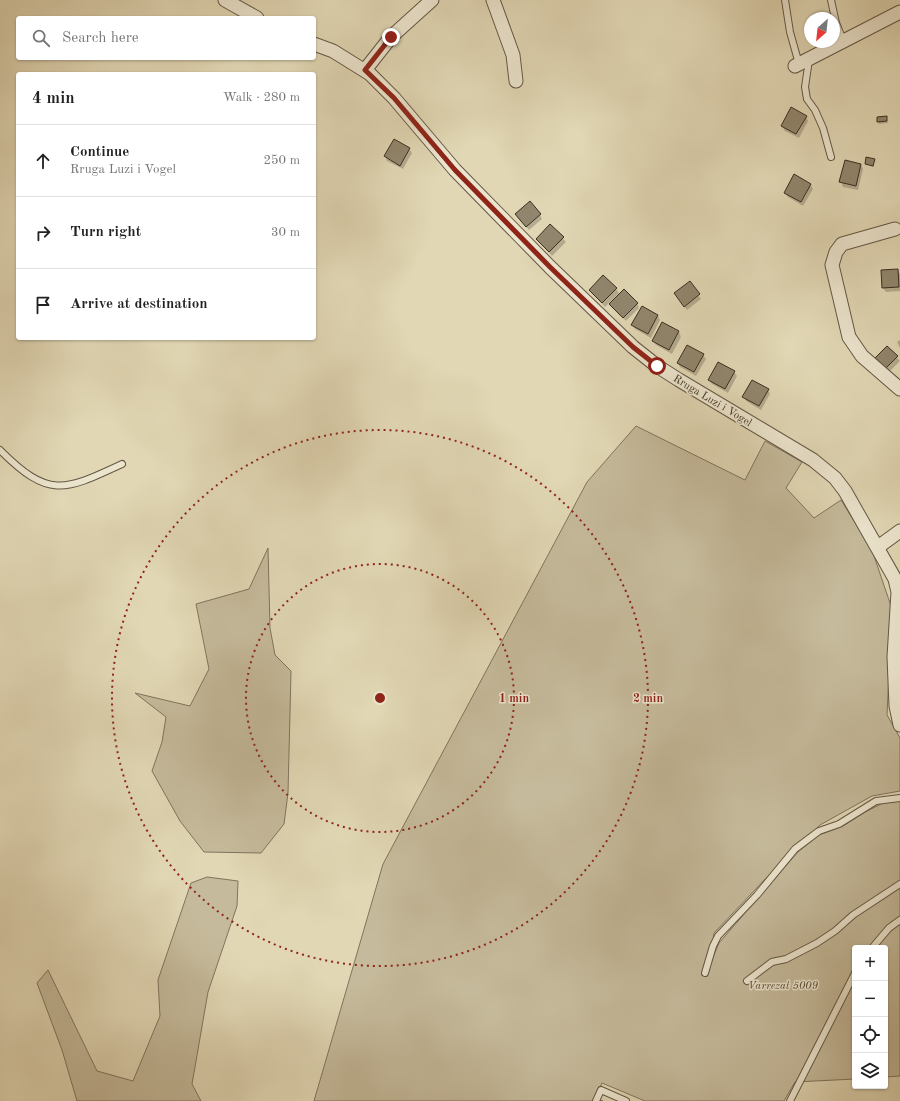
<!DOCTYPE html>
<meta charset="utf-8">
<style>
body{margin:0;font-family:"Old Standard TT",serif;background:#f2f2f2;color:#222}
.controls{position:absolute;right:12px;bottom:12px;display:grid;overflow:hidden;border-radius:4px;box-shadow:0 1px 3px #0004}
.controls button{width:36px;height:36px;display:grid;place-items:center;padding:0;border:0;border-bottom:1px solid #e0e0e0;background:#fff;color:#222;font:20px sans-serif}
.compass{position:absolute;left:804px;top:12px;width:36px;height:36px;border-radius:50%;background:#fff;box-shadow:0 1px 3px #0004;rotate:207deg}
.stop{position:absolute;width:12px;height:12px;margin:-9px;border:3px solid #8f2418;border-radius:50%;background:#fff}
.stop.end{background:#8f2418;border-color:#fff;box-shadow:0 1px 4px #0008}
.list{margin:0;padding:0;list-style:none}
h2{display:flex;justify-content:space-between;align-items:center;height:52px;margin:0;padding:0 16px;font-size:17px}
h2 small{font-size:13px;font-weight:400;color:#767676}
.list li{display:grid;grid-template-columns:26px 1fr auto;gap:12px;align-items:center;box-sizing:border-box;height:72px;padding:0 16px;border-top:1px solid #e0e0e0}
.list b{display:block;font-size:15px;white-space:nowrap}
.list p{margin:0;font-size:13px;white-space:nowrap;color:#767676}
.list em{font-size:13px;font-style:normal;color:#767676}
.icon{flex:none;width:22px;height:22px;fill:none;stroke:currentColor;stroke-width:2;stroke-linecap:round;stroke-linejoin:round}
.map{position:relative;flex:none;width:900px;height:1101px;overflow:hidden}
.search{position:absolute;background:#fff;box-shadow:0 1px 3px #0004;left:16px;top:16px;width:300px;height:44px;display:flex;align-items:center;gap:10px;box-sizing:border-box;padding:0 14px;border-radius:4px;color:#767676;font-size:15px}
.panel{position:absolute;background:#fff;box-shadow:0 1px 3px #0004;left:16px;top:72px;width:300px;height:268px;border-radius:4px}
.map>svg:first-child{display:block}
.green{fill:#c5ba9b;stroke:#80745e}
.shadow{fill:#0003}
.building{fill:#91866d;stroke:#3b2e20}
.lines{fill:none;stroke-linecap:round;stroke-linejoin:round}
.service-casing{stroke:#645845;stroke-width:8}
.minor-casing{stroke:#645845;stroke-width:15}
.service{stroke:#ece5ce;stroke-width:6}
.minor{stroke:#ece5ce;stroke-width:13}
.route{stroke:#8f2418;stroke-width:5}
.ring{fill:none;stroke:#8f2418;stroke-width:2;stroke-dasharray:2 4}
.labels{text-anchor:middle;stroke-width:3;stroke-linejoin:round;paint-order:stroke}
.street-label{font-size:11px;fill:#3b2e20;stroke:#ece5ce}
.park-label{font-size:11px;font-style:italic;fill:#574a39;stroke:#ece5ce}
.centre{fill:#8f2418;stroke:#ece5ce;stroke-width:2}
.ring-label{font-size:12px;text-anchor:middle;font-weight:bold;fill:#8f2418;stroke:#ece5ce;stroke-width:3;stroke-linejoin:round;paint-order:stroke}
</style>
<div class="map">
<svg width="900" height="1101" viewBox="0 0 900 1101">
<rect width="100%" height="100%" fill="#e1d7b4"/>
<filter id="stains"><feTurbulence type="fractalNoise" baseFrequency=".005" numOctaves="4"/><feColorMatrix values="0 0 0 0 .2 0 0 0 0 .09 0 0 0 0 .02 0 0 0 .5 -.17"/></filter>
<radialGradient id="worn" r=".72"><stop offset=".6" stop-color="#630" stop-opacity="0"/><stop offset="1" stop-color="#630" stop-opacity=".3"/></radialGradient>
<g class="green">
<path d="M636,426L745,480L765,441L802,462L786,488L814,518L841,500L872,550L892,609L887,715L900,738V791L872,796L820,825L769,875L714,933L711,962L719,943L798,852L819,835L843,826L865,812L883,803L900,801V1076L885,1077V948H855V1079L795,1082L784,1101H645L602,1083L596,1099L603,1101H314L383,864L587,482Z"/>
<path d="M268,548L270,628L275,655L291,671L288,793L284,824L261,853L204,852L180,821L152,771L162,742L166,717L135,693L190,706L209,669L196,604L249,589Z"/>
<path d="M207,877L238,881L237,906L208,992L192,1084L201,1101H77L62,1050L37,983L48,970L97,1071L133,1081L160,1016L158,980L191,883Z"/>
</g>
<g class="shadow">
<path d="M806,116L808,121L799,138L785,131L782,126Z"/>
<path d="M886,117L888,123L879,124L878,122Z"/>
<path d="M409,149L412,153L403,169L387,161L385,156Z"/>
<path d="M874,160V167L866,164Z"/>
<path d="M861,165L863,169L858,190L843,187L841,182Z"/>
<path d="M810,184L813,189L803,206L788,197L785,193Z"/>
<path d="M540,215L542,219L529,230L519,218Z"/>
<path d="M550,225L566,242L552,256L537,239Z"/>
<path d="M897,270L900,274V291L886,292L883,288L882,271Z"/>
<path d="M689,283L701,299L687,310L678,298Z"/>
<path d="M616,289L619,293L605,307L590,290Z"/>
<path d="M637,303L639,308L626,321L610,305Z"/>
<path d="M642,307L658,316L660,320L651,338L635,329L633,325Z"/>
<path d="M663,324L679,332L681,337L672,354L656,345L653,341Z"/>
<path d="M900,340V348L897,342Z"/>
<path d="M887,347L900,361L889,372L877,358Z"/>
<path d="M703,355L706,359L696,376L680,367L678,363Z"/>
<path d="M734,372L737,376L728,393L712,384L709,380Z"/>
<path d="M768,389L770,394L761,410L746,401L744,397Z"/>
</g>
<g class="building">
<path d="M791,107L807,116L796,134L781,126Z"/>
<path d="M887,116V121L877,122V117Z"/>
<path d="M394,139L410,148L400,166L384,156Z"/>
<path d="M866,157L875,159L873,166L865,164Z"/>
<path d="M845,160L861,164L856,186L839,182Z"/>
<path d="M794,174L811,184L801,202L784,193Z"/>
<path d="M530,201L541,214L526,227L515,214Z"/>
<path d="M550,224L564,237L549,252L536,239Z"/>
<path d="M898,269L899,287L882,288L881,270Z"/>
<path d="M603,275L617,288L602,303L589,290Z"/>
<path d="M690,281L700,294L684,307L674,293Z"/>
<path d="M624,289L638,303L623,318L609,304Z"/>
<path d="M642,306L658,315L648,334L631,325Z"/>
<path d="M662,322L679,331L669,350L652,341Z"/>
<path d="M687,345L704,354L694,372L677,363Z"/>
<path d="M887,346L898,356L886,368L875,358Z"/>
<path d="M718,362L735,371L725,389L708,380Z"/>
<path d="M752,380L769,389L759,406L742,397Z"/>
</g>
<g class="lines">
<defs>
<g id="service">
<path d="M785,0L790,32L799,64"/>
<path d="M831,0L836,23L843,40"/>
<path d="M809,60L805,87L807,99L815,110L823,128L831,157"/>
<path d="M0,450C49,499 64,491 122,464"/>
<path d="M872,948L889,928L900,920"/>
<path d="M705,973L713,946L718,936L757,895L795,849L819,831L839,824L876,801L900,798"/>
<path d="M747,981L772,962L786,959L817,943L835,931L853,915L900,884"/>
<path d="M596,1101L601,1090L626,1101"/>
<path d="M790,1101L855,973"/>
</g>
<g id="minor">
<path d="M225,0L257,18"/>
<path d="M493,0L513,55L516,81"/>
<path d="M314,44L333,51L370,74L394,98L455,170L550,267L633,347L657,366L679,380L813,460L835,478L845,491L895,579L898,592L894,657L896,706L900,725"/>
<path d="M795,66L900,12"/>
<path d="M365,70L391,37L432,0"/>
<path d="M895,229L842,244L836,252L832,265L849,337L862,356L900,389"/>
<path d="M878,547L900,531"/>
</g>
</defs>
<use href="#service" class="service-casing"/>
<use href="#minor" class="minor-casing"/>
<use href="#service" class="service"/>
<use href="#minor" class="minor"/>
</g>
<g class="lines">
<path class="route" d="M391,37L365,70L394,98L455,170L550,267L633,347L657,366"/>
</g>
<g class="ring">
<circle cx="380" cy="698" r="134"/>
<circle cx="380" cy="698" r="268"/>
</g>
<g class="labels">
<g class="street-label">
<text transform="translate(713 400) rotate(31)" y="4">Rruga Luzi i Vogel</text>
</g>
<g class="park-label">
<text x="783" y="989">Varrezat 5009</text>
</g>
</g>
<circle cx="380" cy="698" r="6" class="centre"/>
<g class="ring-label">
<text x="514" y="702">1 min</text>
<text x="648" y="702">2 min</text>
</g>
<rect width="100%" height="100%" filter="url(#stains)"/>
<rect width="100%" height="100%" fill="url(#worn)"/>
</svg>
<div class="controls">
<button>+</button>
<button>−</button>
<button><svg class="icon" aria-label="locate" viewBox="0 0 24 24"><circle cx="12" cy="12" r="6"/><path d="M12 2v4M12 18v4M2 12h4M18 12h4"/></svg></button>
<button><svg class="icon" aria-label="layers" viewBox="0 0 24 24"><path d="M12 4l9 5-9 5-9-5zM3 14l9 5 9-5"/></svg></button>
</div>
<svg class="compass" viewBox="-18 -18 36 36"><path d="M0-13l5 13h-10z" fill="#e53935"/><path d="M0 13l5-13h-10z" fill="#767676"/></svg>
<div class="stop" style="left:657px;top:366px"></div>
<div class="stop end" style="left:391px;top:37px"></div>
<div class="search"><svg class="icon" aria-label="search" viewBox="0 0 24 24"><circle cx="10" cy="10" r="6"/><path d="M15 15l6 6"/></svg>Search here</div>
<section class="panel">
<h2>4 min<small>Walk · 280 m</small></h2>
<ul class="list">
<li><svg class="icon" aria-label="ahead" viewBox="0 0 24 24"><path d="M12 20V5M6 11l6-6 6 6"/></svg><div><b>Continue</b><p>Rruga Luzi i Vogel</p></div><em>250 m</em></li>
<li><svg class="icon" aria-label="right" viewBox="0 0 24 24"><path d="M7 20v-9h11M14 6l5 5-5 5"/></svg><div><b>Turn right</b></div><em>30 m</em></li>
<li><svg class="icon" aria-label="arrive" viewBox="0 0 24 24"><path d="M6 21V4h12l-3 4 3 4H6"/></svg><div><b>Arrive at destination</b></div></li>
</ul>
</section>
</div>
